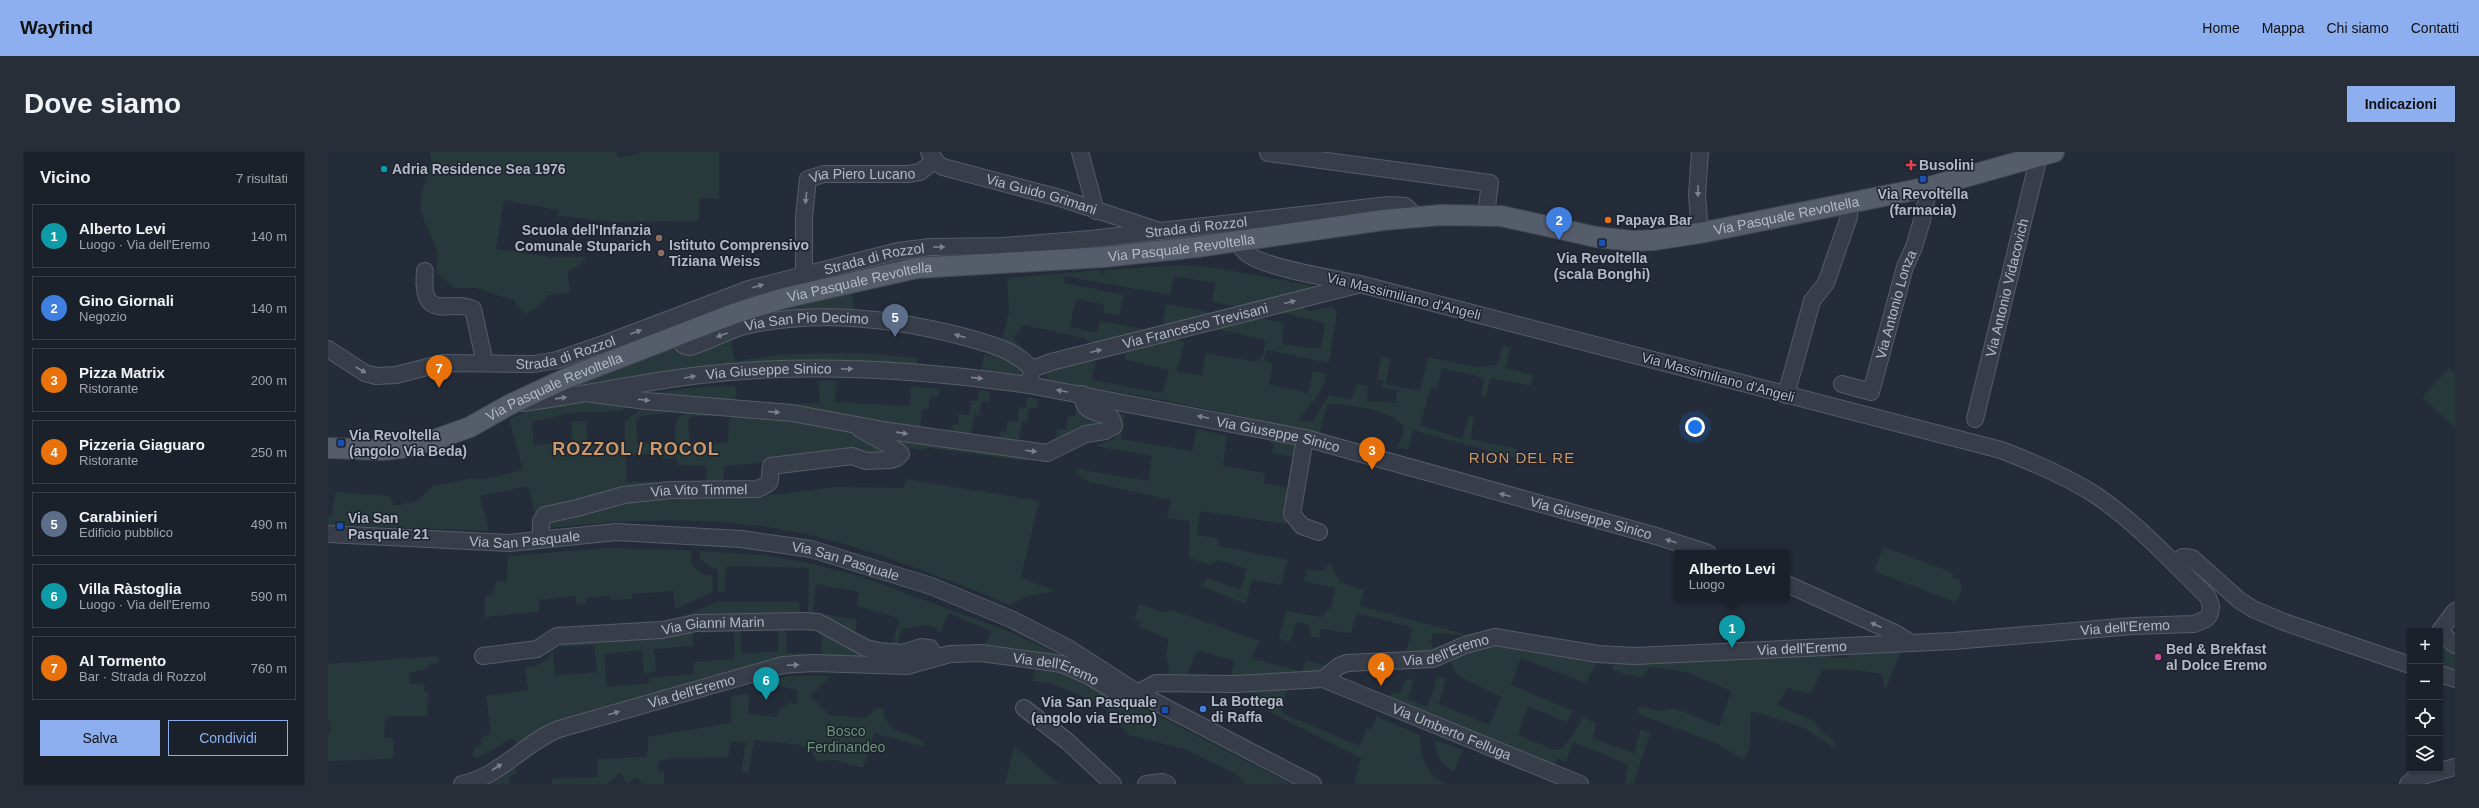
<!DOCTYPE html>
<html lang="it">
<meta charset="utf-8">
<style>
body{margin:0;font-family:Arial,sans-serif;background:#282e37;color:#f1f3f6}
.controls{position:absolute;right:12px;bottom:12px;display:grid;overflow:hidden;border-radius:0px;box-shadow:0 1px 3px #0004}
.controls button{width:36px;height:36px;display:grid;place-items:center;padding:0;border:0;border-bottom:1px solid #393e47;background:#1b212b;color:#f1f3f6;font:20px sans-serif}
.you{position:absolute;left:1367px;top:275px;width:14px;height:14px;margin:-10px;border:3px solid #fff;border-radius:50%;background:#1a73e8;box-shadow:0 0 0 6px #1a73e833}
.badge{display:grid;place-items:center;width:26px;height:26px;border-radius:50%;background:#8daff0;color:#fff;font-size:13px;font-weight:700}
.pin{position:absolute;translate:-50% -33px;filter:drop-shadow(0 1px 2px #0008)}
.pin::after{content:'';position:absolute;top:21px;width:14px;height:12px;background:inherit;clip-path:polygon(0 0,100% 0,50% 100%)}
.popup{position:absolute;left:1346px;top:398px;width:116px;height:52px;box-sizing:border-box;display:grid;place-content:center;border-radius:0px;background:#1b212b;filter:drop-shadow(0 1px 3px #0005);font-size:13px;white-space:nowrap;color:#a0a3a9}
.popup b{font-size:15px;color:#f1f3f6}
.popup::after{content:'';position:absolute;left:50%;top:100%;margin-left:-8px;border:8px solid transparent;border-top-color:#1b212b}
.list{margin:0;padding:0;list-style:none}
h2{display:flex;justify-content:space-between;align-items:center;height:52px;margin:0;padding:0 16px;font-size:17px}
h2 small{font-size:13px;font-weight:400;color:#a0a3a9}
.list li{display:grid;grid-template-columns:26px 1fr auto;gap:12px;align-items:center;box-sizing:border-box;height:64px;margin:0 8px 8px;padding:0 8px;border:1px solid #393e47;border-radius:0px}
.list b{display:block;font-size:15px;white-space:nowrap}
.list p{margin:0;font-size:13px;white-space:nowrap;color:#a0a3a9}
.list em{font-size:13px;font-style:normal;color:#a0a3a9}
.actions{display:flex;gap:8px;padding:12px 16px}
.actions a{flex:1;padding:9px 0;border:1px solid #8daff0;border-radius:0px;text-align:center;font-size:14px;color:#8daff0}
.actions .main{background:#8daff0;color:#111}
.icon{flex:none;width:22px;height:22px;fill:none;stroke:currentColor;stroke-width:2;stroke-linecap:round;stroke-linejoin:round}
.map{position:relative;flex:none;width:2127px;height:632px;overflow:hidden;border-radius:0px}
header{display:flex;align-items:center;gap:24px;box-sizing:border-box;height:56px;padding:0 20px;background:#8daff0;color:#111}
header strong{font-size:19px}
nav{display:flex;gap:22px;margin-inline-start:auto;font-size:14px}
.intro{display:flex;align-items:center;justify-content:space-between;box-sizing:border-box;height:96px;padding:0 24px}
h1{margin:0;font-size:28px}
.button{padding:10px 18px;border-radius:0px;background:#8daff0;color:#111;font-size:14px;font-weight:700}
main{display:flex;gap:24px;padding:0 24px}
aside{flex:1;background:#1b212b;border-radius:0px;box-shadow:0 1px 3px #0004}
.map>svg:first-child{display:block}
.green{fill:#27393b;fill-rule:evenodd}
.lines{fill:none;stroke-linecap:round;stroke-linejoin:round}
.minor-casing{stroke:#565c67;stroke-width:18}
.major-casing{stroke:#414752;stroke-width:22}
.minor{stroke:#373e4a;stroke-width:16}
.major{stroke:#555d6a;stroke-width:20}
.oneway{fill:#7b828e}
.health-dot{fill:#e0444e;stroke:#1d232e;stroke-width:1.5}
.culture-dot{fill:#0f9aa8;stroke:#1d232e;stroke-width:1.5}
.transit-dot{fill:#1a4fb4;stroke:#1d232e;stroke-width:1.5}
.food-dot{fill:#e8710a;stroke:#1d232e;stroke-width:1.5}
.education-dot{fill:#8d6e63;stroke:#1d232e;stroke-width:1.5}
.hotel-dot{fill:#d1479c;stroke:#1d232e;stroke-width:1.5}
.shop-dot{fill:#3f7fe0;stroke:#1d232e;stroke-width:1.5}
.labels{text-anchor:middle;stroke-width:3;stroke-linejoin:round;paint-order:stroke}
.poi-label{font-size:14px;font-weight:bold;fill:#b3b9c5;stroke:#1d232e;text-anchor:start}
.street-label{font-size:14px;fill:#b3b9c5;stroke:#1d232e}
.park-label{font-size:14px;fill:#6b9577;stroke:#1d232e}
.neighbourhood-label{font-size:15px;letter-spacing:1px;fill:#cc9767;stroke:#1d232e}
.district-label{font-size:18px;font-weight:bold;letter-spacing:1px;fill:#cc9767;stroke:#1d232e}
</style>
<header>
<strong>Wayfind</strong>
<nav><a>Home</a><a>Mappa</a><a>Chi siamo</a><a>Contatti</a></nav>
</header>
<div class="intro"><h1>Dove siamo</h1><a class="button">Indicazioni</a></div>
<main>
<aside>
<h2>Vicino<small>7 risultati</small></h2>
<ul class="list">
<li><span class="badge" style="background:#0f9aa8">1</span><div><b>Alberto Levi</b><p>Luogo · Via dell'Eremo</p></div><em>140 m</em></li>
<li><span class="badge" style="background:#3f7fe0">2</span><div><b>Gino Giornali</b><p>Negozio</p></div><em>140 m</em></li>
<li><span class="badge" style="background:#e8710a">3</span><div><b>Pizza Matrix</b><p>Ristorante</p></div><em>200 m</em></li>
<li><span class="badge" style="background:#e8710a">4</span><div><b>Pizzeria Giaguaro</b><p>Ristorante</p></div><em>250 m</em></li>
<li><span class="badge" style="background:#5c6f8a">5</span><div><b>Carabinieri</b><p>Edificio pubblico</p></div><em>490 m</em></li>
<li><span class="badge" style="background:#0f9aa8">6</span><div><b>Villa Ràstoglia</b><p>Luogo · Via dell'Eremo</p></div><em>590 m</em></li>
<li><span class="badge" style="background:#e8710a">7</span><div><b>Al Tormento</b><p>Bar · Strada di Rozzol</p></div><em>760 m</em></li>
</ul>
<div class="actions"><a class="main">Salva</a><a>Condividi</a></div>
</aside>
<div class="map">
<svg width="2127" height="632" viewBox="0 0 2127 632">
<rect width="100%" height="100%" fill="#242c39"/>
<g class="green">
<path d="M102,0H289L291,6L314,0H391V47L371,46V69L289,70L230,64V58L176,48L168,97L223,105H260L251,113L240,119L242,140L220,143L212,154L198,162L185,148L149,136H127L108,120L110,101L93,61V42L103,10Z"/>
<path d="M852,113L889,116L992,135L913,155L884,150L887,131L846,124L842,143L736,124L737,131L796,143L791,163L775,161L776,153L748,147L742,175L769,181L772,169L825,179L767,194L756,186L696,173L685,186L700,201L673,192L681,160L679,126L773,118L774,122H777V118Z"/>
<path d="M523,138L527,161L427,162Z"/>
<path d="M838,152L891,162L848,173L835,171Z"/>
<path d="M974,154L980,159L1004,155L1009,160L1001,211L938,198L936,208L945,211L941,232L980,241L985,219L999,222L993,239L970,268L984,270L1001,243L1023,248L1029,232L1040,234L1039,249L1068,251L1069,238L1054,236L1056,229L1049,228L1053,204L1062,207L1058,232L1092,239L1100,205L1145,215L1169,213L1175,193L1182,196L1178,216L1205,223L1203,234L1163,226L1158,245L1153,244L1156,226L1114,216L1109,236L1103,235L1092,273L1134,287L1141,263L1146,265L1143,287L1190,297L1187,306L1085,278L1080,298L1069,294L1074,285L1076,275C1063,256 1021,254 999,251L992,281L826,246L722,229L718,224L722,216L758,208L768,210L763,228L835,241L841,218L798,208L796,200L848,186L856,191L849,220L874,223L878,201L929,210L935,203L937,188L885,176L930,165L956,171L954,192L993,197L997,171L951,160Z"/>
<path d="M402,184L407,209L461,202L531,201L590,206L589,212L461,209L243,236L346,195L352,202H364Z"/>
<path d="M656,202C672,203 686,208 695,222L691,226L653,219Z"/>
<path d="M2121,216L2127,222V276L2094,245Z"/>
<path d="M491,229H508L507,250L582,254L583,234L611,237V244L601,245V257L594,258L592,279L421,253L492,251Z"/>
<path d="M407,234L409,251L315,242L361,236Z"/>
<path d="M651,238L662,240L661,250L653,249L651,264L646,263L642,286L624,284L625,272L630,273L631,262L641,263L643,249H650Z"/>
<path d="M699,245L710,247L709,256H701L699,271L694,270L690,293L672,290L673,279L678,280L679,269L689,270L691,255L698,256Z"/>
<path d="M265,248L306,251L292,259L241,261L204,270L206,293L245,290L243,270L258,269L260,294L297,291V269L320,252L344,258C334,266 319,259 308,267L309,291H348C348,285 346,278 348,272C352,252 381,259 395,260L391,264H366L360,267L362,292L400,291L401,267L413,262L464,266L519,277L537,290L562,301L396,314L395,333H379L378,314L350,313L348,306L335,307L328,302L298,303V330H326V335L214,357L207,362L200,334L152,344L161,379L0,373V365L3,364L8,340L62,344L66,354L89,349L105,334L140,327H157L195,318L181,267L204,257Z"/>
<path d="M749,253L777,272L722,295L723,287H728L729,277L738,278L740,263L747,264Z"/>
<path d="M765,257L797,263L793,287L864,299L869,277L899,284L895,314L937,321L936,331L959,336L964,305L944,301L946,293L940,288L968,294L958,372L872,359L869,383L890,386V394L960,408L953,433L924,428L918,452L873,434L879,426L912,438L919,417L889,408L881,413L861,406L862,369L839,366L843,348L761,330L748,321L753,315L756,318L820,329L824,304L767,294L788,286L792,277Z"/>
<path d="M550,282L708,305L697,309L602,296C582,300 566,293 550,282Z"/>
<path d="M578,327L711,349L693,426L728,439L699,444L681,453C651,439 619,428 588,416C537,398 485,380 431,374C361,365 291,368 222,376V370L233,364L305,345L453,342L506,335L576,336Z"/>
<path d="M1555,395L1625,421L1624,425L1633,429C1635,438 1632,446 1625,451L1624,449L1546,419Z"/>
<path d="M276,396L363,398V413L376,423H384L385,440L347,457L345,439L304,442V447L283,448L282,444L258,446V452L249,453L247,444L211,448V460L157,465V444L165,443L168,429L179,430L180,404Z"/>
<path d="M372,399L435,403L481,411L531,424L682,480L740,507L656,496L663,479L621,461L612,481L606,475L594,473L573,478L568,498L558,497L480,464L481,416L401,414L397,417V440H390V417L384,416L372,407ZM488,432L531,440L529,454L571,466L564,494L527,483L529,468L485,460Z"/>
<path d="M1002,411L1012,430L1036,438L1032,454L1144,484L1105,481L1103,491L1107,502L1076,504L1085,476L1029,461L1023,481L993,477L991,486L983,484L981,473L968,470L962,490L951,487L958,459L993,465L1003,455L1007,436L976,429L979,417L996,419Z"/>
<path d="M389,450H471L472,463L339,471Z"/>
<path d="M811,452L837,461L844,458L932,489L923,506L974,520L978,508L1002,515L991,523L903,527L906,509L869,498L858,526H840L841,515L838,506L840,487L811,475L814,470L806,467Z"/>
<path d="M488,474L585,506L452,507L225,570L189,591L184,586L152,605H145L146,596L153,593V586L163,581L158,544L200,538L197,516C211,513 220,512 225,497L227,524L269,520L266,493L232,495V490L364,478L365,494L326,497L328,520L316,521L314,498L276,502L279,535L321,531V526L366,522V510L407,507L406,479L372,481V475ZM413,476L450,477V500L413,501ZM458,477H494V502L458,501Z"/>
<path d="M1159,490L1268,509V513L1257,531L1193,506L1183,533L1245,559L1239,570L1200,554L1190,583L1226,598L1233,597L1242,587L1255,565L1268,571L1265,587L1306,601L1313,577L1322,581L1306,632H1297L1300,612L1245,590L1238,610L1229,607L1227,614L1060,546L1066,540L1072,542L1078,528L1086,527L1080,547L1099,555L1110,524L1118,527L1111,552L1161,573L1173,545L1130,524L1123,512L1130,502Z"/>
<path d="M2112,490L2127,502V521L2112,516Z"/>
<path d="M1547,499H1569L1572,503L1557,538L1554,522L1519,517H1495L1482,542L1460,536L1449,553L1486,569L1493,580L1507,589L1506,596L1477,576L1423,559L1422,595L1416,608L1390,592L1311,562V554L1331,559L1346,556L1391,574L1403,539L1359,520L1322,515L1314,526L1284,518L1287,509L1500,502L1501,505L1520,506L1522,503Z"/>
<path d="M110,504L111,511L102,512L99,517L81,521L82,532L97,531L96,540H100L99,564H63L57,568L56,585L65,586L66,602L63,607L0,609V582H3L2,570L0,569V512Z"/>
<path d="M708,514L743,521L795,550L808,553L827,562L963,632H918L908,622L856,597L801,583L780,560L767,550L722,531L704,529Z"/>
<path d="M465,524H502L482,544L501,563L538,566L549,556L555,557C560,588 580,576 597,591L596,595L547,581L535,616L506,608L488,609L483,597L471,593L426,588L421,620H413L418,590L403,589L400,605L342,606L330,610V619L336,620V632H314L308,625L300,632L292,621L279,632H224V627L270,625V607L319,605L320,585L403,571V544L421,542L420,562L449,565L452,556H456L459,551L469,552V538L451,534L449,526Z"/>
<path d="M960,535L953,556L956,562L1032,594L1039,576L1043,578L1048,564L1092,583C1092,605 1098,622 1118,632H1026L1033,606L940,559L942,551L913,536Z"/>
<path d="M1107,588L1135,598L1126,619C1113,614 1107,602 1107,588Z"/>
<path d="M686,594L731,632H677Z"/>
<path d="M188,614V622L181,625V632H154Z"/>
</g>
<g class="lines">
<defs>
<g id="minor">
<path id="s1" d="M601,0L610,12L615,15L732,46L829,78"/>
<path d="M752,0L768,59"/>
<path d="M1372,0L1369,43L1372,81"/>
<path d="M940,1L1162,31L1158,63"/>
<path d="M97,119C92,173 123,146 145,157L157,211"/>
<path id="s2" d="M476,121V65L480,27L496,22H580L592,20L607,8"/>
<path id="s3" d="M349,183L355,193L362,195C380,190 396,180 413,175C486,157 565,166 637,185C662,192 685,197 704,217"/>
<path id="s4" d="M0,197L37,221L48,224L68,223L115,211L206,212L229,208L281,190L421,137L570,99L603,95L675,94L763,87L1061,53L1077,54L1088,64"/>
<path id="s5" d="M704,217L723,210L1029,133"/>
<path id="s6" d="M1514,232L1543,240L1577,115L1586,95L1594,68L1601,35"/>
<path id="s7" d="M701,233L977,286L1328,384L1380,401"/>
<path d="M264,242L318,249L464,261L561,279L719,301L758,282L777,279L786,274L783,265C769,259 755,262 754,242"/>
<path d="M1458,243L1484,149L1498,131L1521,65V51"/>
<path id="s8" d="M194,251C254,243 314,230 373,223C482,210 593,218 701,233L704,217"/>
<path id="s9" d="M1647,267L1711,4"/>
<path d="M977,286L964,362L974,374L991,380"/>
<path id="s10" d="M0,382L181,391L288,380L413,387L483,397L603,434L683,467L740,496L810,541L985,632"/>
<path id="s11" d="M213,387V369L217,363L249,356L296,343L342,338L429,337C448,329 440,330 443,314L524,304L538,309L563,308L569,306L573,302C569,296 541,283 532,277"/>
<path d="M1847,412L1855,405L1864,406L1911,448L1925,457L1956,470L2082,513"/>
<path d="M1459,432L1567,481L1583,491"/>
<path d="M2112,479L2127,459"/>
<path d="M2112,480L2127,493"/>
<path id="s12" d="M155,504L209,497L229,484L334,478L368,471L476,469L490,470L538,496L551,499L574,501L593,495L602,496L608,505"/>
<path d="M2112,522L2127,527"/>
<path id="s13" d="M995,527L1252,632"/>
<path d="M696,556L739,589L785,632"/>
<path id="s14" d="M134,632C171,625 197,590 231,577L455,513L485,511L579,514L622,502L653,501L734,512L761,524L797,546L802,545L828,531L907,532L995,527L1011,514L1019,511L1105,507L1137,493L1167,485L1270,502L1307,504L1625,489L1805,474L1866,472L1878,467L1882,462L1883,454L1880,445C1845,411 1810,372 1769,344C1740,325 1707,311 1673,298L1032,132C1007,127 939,116 921,103C915,99 912,95 911,88"/>
<path d="M818,632L834,630L839,632"/>
<path d="M2080,632L2087,626L2127,615"/>
</g>
<g id="major">
<path id="s15" d="M0,296L54,298L73,296L106,288L142,275L181,253L239,226L405,162L456,146L589,116L776,105L869,95L1055,68L1113,63L1173,64L1268,85L1305,89L1326,88L1372,81L1601,35L1726,0"/>
</g>
</defs>
<use href="#minor" class="minor-casing"/>
<use href="#major" class="major-casing"/>
<use href="#minor" class="minor"/>
<use href="#major" class="major"/>
</g>
<defs><path id="oneway-solid" d="M-6-.8H1V-3.2L6.5 0L1 3.2V.8H-6Z"/></defs>
<g class="oneway">
<use href="#oneway-solid" transform="translate(1370 39) rotate(91)"/>
<use href="#oneway-solid" transform="translate(478 46) rotate(96)"/>
<use href="#oneway-solid" transform="translate(611 95)"/>
<use href="#oneway-solid" transform="translate(430 134) rotate(-16)"/>
<use href="#oneway-solid" transform="translate(962 150) rotate(-14)"/>
<use href="#oneway-solid" transform="translate(308 180) rotate(-20)"/>
<use href="#oneway-solid" transform="translate(394 183) rotate(160)"/>
<use href="#oneway-solid" transform="translate(632 184) rotate(-165)"/>
<use href="#oneway-solid" transform="translate(768 199) rotate(-14)"/>
<use href="#oneway-solid" transform="translate(519 217) rotate(1)"/>
<use href="#oneway-solid" transform="translate(33 218) rotate(30)"/>
<use href="#oneway-solid" transform="translate(362 225) rotate(-10)"/>
<use href="#oneway-solid" transform="translate(649 226) rotate(6)"/>
<use href="#oneway-solid" transform="translate(734 239) rotate(-170)"/>
<use href="#oneway-solid" transform="translate(233 246) rotate(-8)"/>
<use href="#oneway-solid" transform="translate(316 248) rotate(7)"/>
<use href="#oneway-solid" transform="translate(446 260) rotate(5)"/>
<use href="#oneway-solid" transform="translate(875 265) rotate(-169)"/>
<use href="#oneway-solid" transform="translate(574 281) rotate(8)"/>
<use href="#oneway-solid" transform="translate(703 299) rotate(7)"/>
<use href="#oneway-solid" transform="translate(1177 343) rotate(-165)"/>
<use href="#oneway-solid" transform="translate(1343 389) rotate(-162)"/>
<use href="#oneway-solid" transform="translate(1548 473) rotate(-155)"/>
<use href="#oneway-solid" transform="translate(465 513) rotate(-3)"/>
<use href="#oneway-solid" transform="translate(286 561) rotate(-16)"/>
<use href="#oneway-solid" transform="translate(169 615) rotate(-33)"/>
</g>
<path class="health-dot" d="M1581 7h4v4h4v4h-4v4h-4v-4h-4v-4h4z"/>
<circle class="culture-dot" cx="56" cy="17" r="4"/>
<g class="transit-dot">
<rect x="1591" y="23" width="8" height="8" rx="2"/>
<rect x="1270" y="87" width="8" height="8" rx="2"/>
<rect x="9" y="287" width="8" height="8" rx="2"/>
<rect x="8" y="370" width="8" height="8" rx="2"/>
<rect x="833" y="554" width="8" height="8" rx="2"/>
</g>
<circle class="food-dot" cx="1280" cy="68" r="4"/>
<g class="education-dot">
<circle cx="331" cy="86" r="4"/>
<circle cx="333" cy="101" r="4"/>
</g>
<circle class="hotel-dot" cx="1830" cy="505" r="4"/>
<circle class="shop-dot" cx="875" cy="557" r="4"/>
<g class="labels">
<g class="poi-label">
<text x="1591" y="18">Busolini</text>
<text x="64" y="22">Adria Residence Sea 1976</text>
<text x="1595" y="47" text-anchor="middle">Via Revoltella<tspan x="1595" dy="16">(farmacia)</tspan></text>
<text x="1288" y="73">Papaya Bar</text>
<text x="323" y="83" text-anchor="end">Scuola dell'Infanzia<tspan x="323" dy="16">Comunale Stuparich</tspan></text>
<text x="341" y="98">Istituto Comprensivo<tspan x="341" dy="16">Tiziana Weiss</tspan></text>
<text x="1274" y="111" text-anchor="middle">Via Revoltella<tspan x="1274" dy="16">(scala Bonghi)</tspan></text>
<text x="21" y="288">Via Revoltella<tspan x="21" dy="16">(angolo Via Beda)</tspan></text>
<text x="20" y="371">Via San<tspan x="20" dy="16">Pasquale 21</tspan></text>
<text x="1838" y="502">Bed &amp; Brekfast<tspan x="1838" dy="16">al Dolce Eremo</tspan></text>
<text x="883" y="554">La Bottega<tspan x="883" dy="16">di Raffa</tspan></text>
<text x="829" y="555" text-anchor="end">Via San Pasquale<tspan x="829" dy="16">(angolo via Eremo)</tspan></text>
</g>
<g class="street-label">
<text dy="5" stroke="none"><textPath href="#s2" startOffset="149">Via Piero Lucano</textPath></text>
<text dy="5" stroke="none"><textPath href="#s1" startOffset="123">Via Guido Grimani</textPath></text>
<text dy="5" stroke="none"><textPath href="#s15" startOffset="1499">Via Pasquale Revoltella</textPath></text>
<text dy="5" stroke="none"><textPath href="#s4" startOffset="896">Strada di Rozzol</textPath></text>
<text dy="5" stroke="none"><textPath href="#s15" startOffset="887">Via Pasquale Revoltella</textPath></text>
<text dy="5" stroke="none"><textPath href="#s4" startOffset="572">Strada di Rozzol</textPath></text>
<text dy="5" stroke="none"><textPath href="#s15" startOffset="563">Via Pasquale Revoltella</textPath></text>
<text dy="5" stroke="none"><textPath href="#s9" startOffset="135">Via Antonio Vidacovich</textPath></text>
<text transform="translate(1076 144) rotate(14)" y="5">Via Massimiliano d'Angeli</text>
<text dy="5" stroke="none"><textPath href="#s6" startOffset="121">Via Antonio Lonza</textPath></text>
<text dy="5" stroke="none"><textPath href="#s3" startOffset="140">Via San Pio Decimo</textPath></text>
<text dy="5" stroke="none"><textPath href="#s5" startOffset="169">Via Francesco Trevisani</textPath></text>
<text dy="5" stroke="none"><textPath href="#s4" startOffset="248">Strada di Rozzol</textPath></text>
<text dy="5" stroke="none"><textPath href="#s8" startOffset="249">Via Giuseppe Sinico</textPath></text>
<text transform="translate(1390 225) rotate(15)" y="5">Via Massimiliano d'Angeli</text>
<text dy="5" stroke="none"><textPath href="#s15" startOffset="239">Via Pasquale Revoltella</textPath></text>
<text dy="5" stroke="none"><textPath href="#s7" startOffset="254">Via Giuseppe Sinico</textPath></text>
<text dy="5" stroke="none"><textPath href="#s11" startOffset="182">Via Vito Timmel</textPath></text>
<text dy="5" stroke="none"><textPath href="#s7" startOffset="578">Via Giuseppe Sinico</textPath></text>
<text dy="5" stroke="none"><textPath href="#s10" startOffset="197">Via San Pasquale</textPath></text>
<text dy="5" stroke="none"><textPath href="#s10" startOffset="521">Via San Pasquale</textPath></text>
<text dy="5" stroke="none"><textPath href="#s12" startOffset="235">Via Gianni Marin</textPath></text>
<text dy="5" stroke="none"><textPath href="#s14" startOffset="1714">Via dell'Eremo</textPath></text>
<text dy="5" stroke="none"><textPath href="#s14" startOffset="1390">Via dell'Eremo</textPath></text>
<text dy="5" stroke="none"><textPath href="#s14" startOffset="1030">Via dell'Eremo</textPath></text>
<text dy="5" stroke="none"><textPath href="#s14" startOffset="622">Via dell'Eremo</textPath></text>
<text dy="5" stroke="none"><textPath href="#s14" startOffset="250">Via dell'Eremo</textPath></text>
<text dy="5" stroke="none"><textPath href="#s13" startOffset="139">Via Umberto Felluga</textPath></text>
</g>
<g class="park-label">
<text x="518" y="584">Bosco<tspan x="518" dy="16">Ferdinandeo</tspan></text>
</g>
<g class="neighbourhood-label">
<text x="1194" y="311">RION DEL RE</text>
</g>
<g class="district-label">
<text x="308" y="303">ROZZOL / ROCOL</text>
</g>
</g>
</svg>
<div class="controls">
<button>+</button>
<button>−</button>
<button><svg class="icon" aria-label="locate" viewBox="0 0 24 24"><circle cx="12" cy="12" r="6"/><path d="M12 2v4M12 18v4M2 12h4M18 12h4"/></svg></button>
<button><svg class="icon" aria-label="layers" viewBox="0 0 24 24"><path d="M12 4l9 5-9 5-9-5zM3 14l9 5 9-5"/></svg></button>
</div>
<div class="you"></div>
<div class="pin badge" style="left:1404px;top:496px;background:#0f9aa8">1</div>
<div class="popup"><b>Alberto Levi</b>Luogo</div>
<div class="pin badge" style="left:1231px;top:88px;background:#3f7fe0">2</div>
<div class="pin badge" style="left:1044px;top:318px;background:#e8710a">3</div>
<div class="pin badge" style="left:1053px;top:534px;background:#e8710a">4</div>
<div class="pin badge" style="left:567px;top:185px;background:#5c6f8a">5</div>
<div class="pin badge" style="left:438px;top:548px;background:#0f9aa8">6</div>
<div class="pin badge" style="left:111px;top:236px;background:#e8710a">7</div>
</div>
</main>
